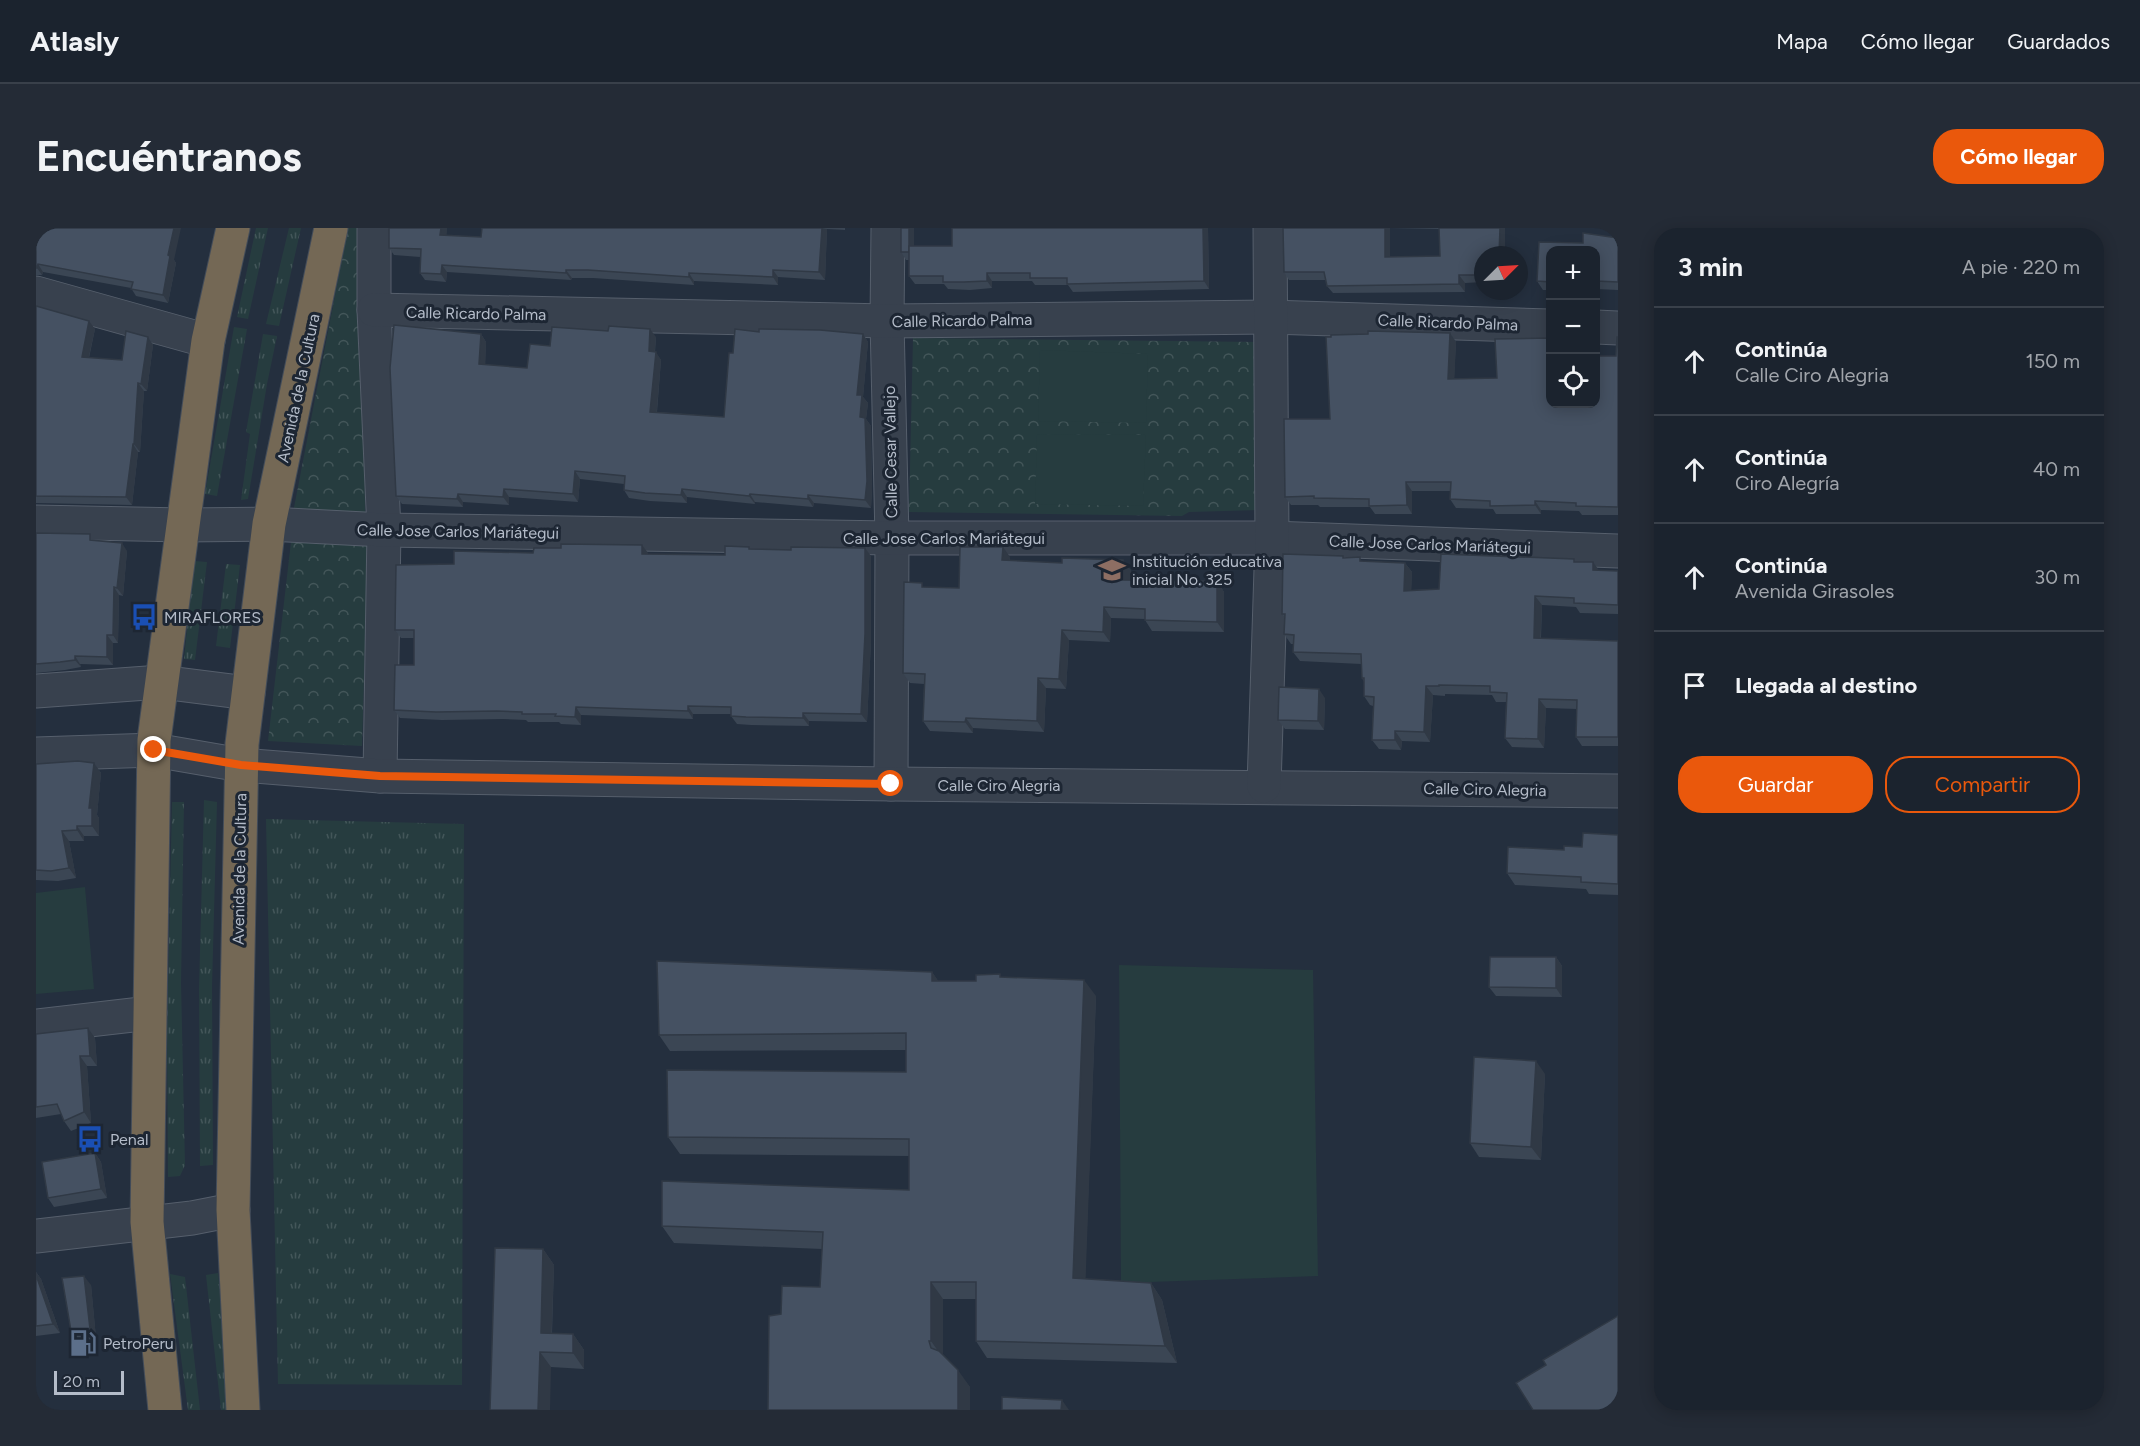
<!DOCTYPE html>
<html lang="es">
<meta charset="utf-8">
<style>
body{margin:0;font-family:Figtree,sans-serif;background:#242b36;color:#f1f3f6}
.controls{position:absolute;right:18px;top:18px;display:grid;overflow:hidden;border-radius:12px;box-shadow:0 3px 15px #0003}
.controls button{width:54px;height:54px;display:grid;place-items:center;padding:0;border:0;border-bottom:2px solid #39404a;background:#1b232e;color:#f1f3f6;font:30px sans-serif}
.compass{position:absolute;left:1438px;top:18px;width:54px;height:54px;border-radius:50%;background:#1b232e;box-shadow:0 3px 15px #0003;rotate:66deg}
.scale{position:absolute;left:18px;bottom:15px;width:70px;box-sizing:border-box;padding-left:6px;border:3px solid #b4bcc9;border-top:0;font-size:16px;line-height:21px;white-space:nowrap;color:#b4bcc9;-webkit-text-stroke:4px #1d2633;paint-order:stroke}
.stop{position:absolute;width:18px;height:18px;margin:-14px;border:4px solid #ea580c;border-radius:50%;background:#fff}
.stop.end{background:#ea580c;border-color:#fff;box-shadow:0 2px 6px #0008}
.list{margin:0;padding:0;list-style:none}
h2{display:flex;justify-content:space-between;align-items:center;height:78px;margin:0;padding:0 24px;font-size:26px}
h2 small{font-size:20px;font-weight:400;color:#a0a4aa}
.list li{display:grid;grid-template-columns:39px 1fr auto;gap:18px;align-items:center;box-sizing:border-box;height:108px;padding:0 24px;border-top:2px solid #39404a}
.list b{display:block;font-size:22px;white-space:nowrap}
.list p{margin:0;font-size:20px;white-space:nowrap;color:#a0a4aa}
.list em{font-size:20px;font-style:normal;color:#a0a4aa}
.actions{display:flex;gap:12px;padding:18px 24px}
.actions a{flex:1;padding:14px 0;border:2px solid #ea580c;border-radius:24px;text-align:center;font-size:21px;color:#ea580c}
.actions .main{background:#ea580c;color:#fff}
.icon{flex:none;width:33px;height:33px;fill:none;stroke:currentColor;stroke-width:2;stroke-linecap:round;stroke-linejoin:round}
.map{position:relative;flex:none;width:1582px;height:1182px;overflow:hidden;border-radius:24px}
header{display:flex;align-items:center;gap:36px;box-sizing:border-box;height:84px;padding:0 30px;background:#1b232e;border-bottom:2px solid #39404a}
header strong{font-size:28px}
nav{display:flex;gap:33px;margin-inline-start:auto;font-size:21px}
.intro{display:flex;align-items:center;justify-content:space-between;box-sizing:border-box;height:144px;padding:0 36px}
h1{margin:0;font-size:42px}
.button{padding:15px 27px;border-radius:24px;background:#ea580c;color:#fff;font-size:21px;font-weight:700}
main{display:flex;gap:36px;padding:0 36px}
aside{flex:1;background:#1b232e;border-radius:24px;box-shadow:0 3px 15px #0003}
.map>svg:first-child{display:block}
.grass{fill:url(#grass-tufts)}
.park{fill:url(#park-crowns)}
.pitch{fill:#263c3f}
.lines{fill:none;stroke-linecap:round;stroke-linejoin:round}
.minor-casing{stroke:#565f6c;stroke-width:35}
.highway-casing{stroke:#434c59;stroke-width:35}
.minor{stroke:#38414e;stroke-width:33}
.highway{stroke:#746855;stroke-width:33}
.wall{fill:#3b4654;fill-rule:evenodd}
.shaded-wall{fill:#303945}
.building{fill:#455162;stroke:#303945;stroke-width:1.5}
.route{stroke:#ea580c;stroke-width:8}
.labels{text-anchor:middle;stroke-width:6;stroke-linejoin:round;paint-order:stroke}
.street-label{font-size:16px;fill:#b4bcc9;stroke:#1d2633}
.poi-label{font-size:16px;fill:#b4bcc9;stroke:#1d2633;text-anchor:start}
</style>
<header>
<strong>Atlasly</strong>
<nav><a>Mapa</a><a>Cómo llegar</a><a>Guardados</a></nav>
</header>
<div class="intro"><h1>Encuéntranos</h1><a class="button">Cómo llegar</a></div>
<main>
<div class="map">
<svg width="1582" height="1182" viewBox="0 0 1582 1182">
<defs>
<pattern id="grass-tufts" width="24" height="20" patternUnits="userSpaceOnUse" patternTransform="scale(1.5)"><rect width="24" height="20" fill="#263c3f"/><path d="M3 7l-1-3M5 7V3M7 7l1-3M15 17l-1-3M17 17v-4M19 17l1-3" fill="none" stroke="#435659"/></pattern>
<pattern id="park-crowns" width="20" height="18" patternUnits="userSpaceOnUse" patternTransform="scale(1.5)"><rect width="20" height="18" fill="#263c3f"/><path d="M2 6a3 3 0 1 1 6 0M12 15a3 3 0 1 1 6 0" fill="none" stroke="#435659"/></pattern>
</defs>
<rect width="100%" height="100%" fill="#242f3e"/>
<g class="grass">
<path d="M220,0H232L212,91L201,89Z"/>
<path d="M253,0H265L243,98L230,96Z"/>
<path d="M198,99L211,101L181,268L169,266Z"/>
<path d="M227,106L241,108L231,156L212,271L205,272L214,206L210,204Z"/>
<path d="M158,333L171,334L159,432L148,431Z"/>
<path d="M190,336L204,337L194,420L180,418Z"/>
<path d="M168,572L181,574L176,758L177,937L164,938L163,761Z"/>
<path d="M136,574H148L145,755L149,937L144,948L132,949L131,804Z"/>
<path d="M230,591L428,596L426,1157L242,1156Z"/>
<path d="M182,1045L198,1182H185L170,1047Z"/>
<path d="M134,1046L149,1049L164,1182H152Z"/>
</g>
<g class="park">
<path d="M312,0H328L329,297L256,290Z"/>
<path d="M877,110L1222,114L1223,282L1153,284L1146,288L873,284Z"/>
<path d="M255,314L332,318L326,518L232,513Z"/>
</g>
<g class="pitch">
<path d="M1004,122L1112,126L1110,195L1002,193Z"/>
<path d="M1001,206L1110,207L1107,278L999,276Z"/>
<path d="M49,659L58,761L0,766V665Z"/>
<path d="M1083,737L1277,742L1282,1048L1085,1055Z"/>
</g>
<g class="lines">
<defs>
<g id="minor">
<path d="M338,0V82L348,302L344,548"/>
<path d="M852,0L851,93L856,310L855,556"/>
<path d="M0,65L172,113"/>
<path d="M338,82L851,93L1234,89L1514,98"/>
<path d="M1560,99L1582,100"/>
<path d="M0,294L148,297L233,296L348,302L856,310H1236L1582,323"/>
<path d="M0,463L125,454L212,465"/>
<path d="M0,526L118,522L205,537L344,548L855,556L1582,563"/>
<path d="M1228,558L1236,310L1234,0"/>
<path d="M0,798L114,785"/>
<path d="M0,1008L156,990L197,982"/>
</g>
<g id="highway">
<path d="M129,1182L111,994L118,512L172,113L197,0"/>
<path d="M207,1182L197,982L206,516L233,296L295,0"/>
</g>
</defs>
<use href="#minor" class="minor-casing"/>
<use href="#highway" class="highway-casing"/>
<use href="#minor" class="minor"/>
<use href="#highway" class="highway"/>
</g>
<g class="wall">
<path d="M0,0L138,32L140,35L132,75L100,68L95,60L7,44L6,47H0Z"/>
<path d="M353,0H411L410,7L445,9L446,0H809V2L791,1L789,52L742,49V57L658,53V57L557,50H536L535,52L411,44L410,54L389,52L384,45V29L358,27L353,20Z"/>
<path d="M865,0H878V18H916V0H1172L1173,61L1037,64L1032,57H999L996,53H956V60L934,62L912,61L908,56H879L873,48V32H870L865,24Z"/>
<path d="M1247,0H1469V27H1447V54L1429,55V64L1297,65L1291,58L1290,52H1253L1248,44ZM1354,0L1403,1L1404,28L1354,29Z"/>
<path d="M1547,5L1582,10V62L1560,61V22H1515V62H1507L1501,53L1503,14L1547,15Z"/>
<path d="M0,78L59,101L53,130L86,132L112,109L117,117L111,163H108L104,224H102L96,277L0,275Z"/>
<path d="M723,104L827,106L832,114L827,169L832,175L830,191L835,198L836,261L835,280L778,275L777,279L719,274V276L651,269V275L614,273L593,270L588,262V256L544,251L542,274L473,269V277L427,274V279L366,276L360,268L445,106L450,114L449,137L491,140L514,118L620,109L619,124L625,132L621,184L688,189L697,125Z"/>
<path d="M1414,105L1420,114L1418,150L1515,176L1580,128L1582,109V287H1546L1543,283L1505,282V286H1460L1457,281L1420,280L1414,271V263H1376V286H1339L1334,279H1284L1282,277H1255L1249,269L1294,191Z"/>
<path d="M0,305L59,312L91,323L87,368L83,367L82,415H77V437L44,436L45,439L29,442L0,445Z"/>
<path d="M606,317L612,326L689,327L715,321L835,328V414L831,494L773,493V498L715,497L701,496L695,488V486H657V491L545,487V497L525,496L523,494H492L490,492L467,491L406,492L364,490L358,482L378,437V410H365L359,402L418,336L497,325L525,320Z"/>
<path d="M1307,328L1308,330L1327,333L1369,335L1376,344L1375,362L1403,361L1538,331L1540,334H1557L1562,342L1582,343V386L1544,385L1540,379L1506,377L1505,410L1582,413V518H1546L1540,509L1541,481L1510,480L1508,520L1476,519L1469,510L1470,474H1460L1456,467L1409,466V468L1397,467L1394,514L1366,513L1365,522L1343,521L1336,512L1337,478L1334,477L1328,468V454L1326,450L1325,436L1264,433L1257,424L1258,416H1255L1248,406L1249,390L1246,386Z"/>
<path d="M974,329V333L1095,342L1094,352L1181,353L1188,364V404L1116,403L1109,392V391L1075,390L1074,414L1033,412L1030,461L1010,460L1008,504L937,500V505L894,503L887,493L888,456L874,455L867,445L889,359L923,360Z"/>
<path d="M1289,470L1288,502L1249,501L1242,492Z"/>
<path d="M58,535L65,545L61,587L63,590V608H48V613H33L40,650L22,653L0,652V536Z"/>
<path d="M1582,607V667L1553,666L1550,661L1479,657L1471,645L1528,622L1546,619Z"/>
<path d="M1520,729L1526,738V769L1460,768L1453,759Z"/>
<path d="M896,744L902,753H940L966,749L1060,768L1049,1051L1115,1055L1126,1072L1141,1135L951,1130L940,1113V1071H907V1127L934,1159L745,1086L784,1059L786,1021L638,1015L626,998L873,962V928L644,926L632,909L870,844V822L634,823L623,807Z"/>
<path d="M52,800L59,810L61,838H51L55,895L35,903L28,893L25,886L0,890V806Z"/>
<path d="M1509,846L1505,932L1443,929L1434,915Z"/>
<path d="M59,925L65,934L71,970L18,979L12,970Z"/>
<path d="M507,1021L518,1037L516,1106H537L548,1122V1141L515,1139L454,1182Z"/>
<path d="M0,1044L5,1051L24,1105L0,1108Z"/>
<path d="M55,1057L60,1110L42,1112L35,1103Z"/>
</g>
<g class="shaded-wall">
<path d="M138,0H145L138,32L140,35L132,75L127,67L132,27Z"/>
<path d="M405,0H411L410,15L404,7Z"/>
<path d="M786,0L791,1L789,52L783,44Z"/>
<path d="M873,0H878V32L873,24Z"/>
<path d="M1167,0H1172L1173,61L1168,53Z"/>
<path d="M1349,0H1354V37L1349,29Z"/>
<path d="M1464,0H1469V27H1463Z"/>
<path d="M2,36L7,44L6,47L1,40Z"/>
<path d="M406,37L411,44L410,54L405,46Z"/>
<path d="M530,42L536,50L535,52L530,45Z"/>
<path d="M737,42L742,49V57L737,49Z"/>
<path d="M653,45L658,53V57L653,49Z"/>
<path d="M951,45L956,53V60L951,53Z"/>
<path d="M1423,47L1429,55V64L1423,56Z"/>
<path d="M53,93L59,101L51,137L46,129Z"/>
<path d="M614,101L620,109L618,131L613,123Z"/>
<path d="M1414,105L1420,114L1418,159L1412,151Z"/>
<path d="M445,106L450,114L449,144L443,136Z"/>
<path d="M827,106L832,114L827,169L832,175L830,191L835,198L836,261L835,280L829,272L824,189L821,167Z"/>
<path d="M112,109L117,117L111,163L105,156Z"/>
<path d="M620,124L625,132L620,192L614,184Z"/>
<path d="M102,155L108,163L104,224L98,216Z"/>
<path d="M97,216L102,224L96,277L90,269Z"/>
<path d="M539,243L544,251L542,274L537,266Z"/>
<path d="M1370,254L1376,263V286L1371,277Z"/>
<path d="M468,261L473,269V277L467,269Z"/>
<path d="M646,261L651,269V275L645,267Z"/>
<path d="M422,266L427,274V279L421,271Z"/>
<path d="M714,266L719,274V276L713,268Z"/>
<path d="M772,267L778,275L777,279L772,271Z"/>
<path d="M1499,273L1505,282V286L1499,277Z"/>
<path d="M86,315L91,323L87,368L81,360Z"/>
<path d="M606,317L612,325V334L606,326Z"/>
<path d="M967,319L974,329L973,342L966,332Z"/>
<path d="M829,320L835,328V414L831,494L825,486Z"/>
<path d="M1087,332L1095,342L1094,362L1087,352Z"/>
<path d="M1557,334L1564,344L1557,342Z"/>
<path d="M1369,335L1376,344L1375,372L1368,363Z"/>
<path d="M1181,353L1188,364V404L1181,394Z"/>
<path d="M78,359L83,367L82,415L77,407Z"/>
<path d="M1499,368L1506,377L1504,419L1498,410Z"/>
<path d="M1068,379L1075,390L1074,414L1067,404Z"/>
<path d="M1026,402L1033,412L1030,461L1023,451Z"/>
<path d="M71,407L77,415V437L71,429Z"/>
<path d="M39,428L44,436L45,439L39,432Z"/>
<path d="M1002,450L1010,460L1008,504L1001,493Z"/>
<path d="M1390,458L1397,467L1394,514L1388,504Z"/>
<path d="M1283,461L1289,470L1288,502L1282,493Z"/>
<path d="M1503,471L1510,480L1508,520L1502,511Z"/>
<path d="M652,478L657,486V491L652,483Z"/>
<path d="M540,479L545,487V497L539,489Z"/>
<path d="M767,485L773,493V498L767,490Z"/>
<path d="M930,490L937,500V505L929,494Z"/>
<path d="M1359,503L1366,513L1365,522L1359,512Z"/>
<path d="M58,535L65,545L61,587L63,590V608L56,598L53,580Z"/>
<path d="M41,598L48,608V613L41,602Z"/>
<path d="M26,603L33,613L40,650L33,640Z"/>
<path d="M1520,729L1526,738V769L1520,760Z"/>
<path d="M896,744L908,761L896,753Z"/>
<path d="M1048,752L1060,768L1049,1067L1037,1050Z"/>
<path d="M52,800L59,810L61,838L54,828Z"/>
<path d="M44,828L51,838L55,895L48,884Z"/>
<path d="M1500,833L1509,846L1505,932L1495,919Z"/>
<path d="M59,925L65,934L71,970L65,961Z"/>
<path d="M507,1021L518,1037L515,1121L505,1105Z"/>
<path d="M0,1044L5,1051L24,1105L17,1096L0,1047Z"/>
<path d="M48,1048L55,1057L60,1110L54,1101Z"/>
<path d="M895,1054L907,1071V1130L895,1113Z"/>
<path d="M1115,1055L1126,1072L1141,1135L1129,1118Z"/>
<path d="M537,1106L548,1122V1141L537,1125Z"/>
<path d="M504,1124L515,1139L514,1182H502Z"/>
<path d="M922,1142L934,1159V1182H922Z"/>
<path d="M1026,1172L1033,1182H1025Z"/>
</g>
<g class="building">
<path d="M0,0H138L132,27L134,28L127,67L95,61L97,54L2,36L1,40H0Z"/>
<path d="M353,0H405L404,7L445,9L446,0H786L783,44L737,42V49L653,45V49L552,42H530V45L406,37L405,46L384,45L385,21L353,20Z"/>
<rect x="865" y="0" width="8" height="24"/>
<path d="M916,0H1167L1168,53L1031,56V50H994V45H951V53L928,54H907V48H873V18H916Z"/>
<path d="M1247,0H1349V29L1404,28L1403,0H1464L1463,27H1447V47H1423V56L1291,58L1288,44H1248Z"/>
<path d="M1547,5L1582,10V54L1560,53V22H1515V54L1501,53L1503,14L1547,15Z"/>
<path d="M0,78L53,93L46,129L86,132L90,103L112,109L105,156L102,155L98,216H97L90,269L0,268Z"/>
<path d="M358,97L445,106L443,136L491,140L494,116L514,118L516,99L572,103L573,98L614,101L613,123L620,124L614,184L688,189L693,125H697L699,101L723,104V101L784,102L827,106L821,167H826L824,189L829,190L831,253L829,272L772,267V271L714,266L713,268L646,261L645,267L609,265L588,262L589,248L539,243L537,266L468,261L467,269L422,266L421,271L360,268L354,140Z"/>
<path d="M1332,103L1414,105L1412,151L1461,150L1459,111L1515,110V176H1560V128H1580L1581,109H1582V279L1540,278V275L1499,273V277L1454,278V273L1414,271L1415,254H1370L1371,277L1333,278V271L1278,270V268L1249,269L1248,191H1294L1290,109H1295V107L1332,106Z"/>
<path d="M0,305L54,306V312L86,315L81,360L78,359L77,407H71V429L39,428V432L24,434L0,436Z"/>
<path d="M525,316L606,317V326L689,327V318L713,319V321L755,322V319L829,320V406L825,486L767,485V490L710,489L695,488V479L652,478V483L540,479L539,489L519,488L520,486H486V484L461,483L400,484L358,482L359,437H378V402H359L360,337L418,336V323L497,325L498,320H525Z"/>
<path d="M924,319H967L966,332L1026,335V330L1087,332V352L1181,353V394L1109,392V381L1068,379L1067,404L1026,402L1023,451L1002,450L1001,493L930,490L929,494L887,493L889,446L867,445L868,354L886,355V359L923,360Z"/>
<path d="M1247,326L1307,328V330L1324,329V333L1369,335L1368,363L1403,361L1405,326L1538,331V334H1557V342L1582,343V377L1538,375V370L1499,368L1498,410L1582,413V509H1540L1541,472L1503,471L1502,511L1469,510L1471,465L1454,464V458L1403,457V458H1390L1388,504L1359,503V512H1336L1338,469L1328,468V450H1326L1325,426L1257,424L1258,407L1248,406L1249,386H1246Z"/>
<path d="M1243,459L1283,461L1282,493L1242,492Z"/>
<path d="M42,533L58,535L53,580H56V598H41V602L26,603L33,640L15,643L0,642V536Z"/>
<path d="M1547,605L1582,607V656L1545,654V649L1471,645L1472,619L1528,622V618L1546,619Z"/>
<path d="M1454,729H1520V760L1453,759Z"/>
<path d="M621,733L896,744V753H940V747L964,746V749L1048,752L1037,1050L1115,1055L1129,1118L940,1113V1054H895V1113H893L895,1120L903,1123L922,1142V1182H732L733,1088L745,1086L746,1058L784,1059L787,1004L626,998V953L873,962V911L632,909L631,842L870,844V805L623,807Z"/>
<path d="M52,800L54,828H44L48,884L28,893L21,876L0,879V806Z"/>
<path d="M1438,829L1500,833L1495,919L1434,915Z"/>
<path d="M59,925L65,961L12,970L6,934Z"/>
<path d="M459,1020L507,1021L505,1105L537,1106V1125L504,1124L502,1182H454Z"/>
<path d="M0,1047L17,1096L0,1098Z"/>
<path d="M48,1048L54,1101L35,1103L26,1050Z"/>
<path d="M1582,1088V1182H1497L1480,1155L1510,1137L1507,1132Z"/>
<path d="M966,1169L1026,1172L1025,1182H966Z"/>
</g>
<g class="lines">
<path class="route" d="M118,522L205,537L344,548L855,556"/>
</g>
<defs>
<symbol id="school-bare" viewBox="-9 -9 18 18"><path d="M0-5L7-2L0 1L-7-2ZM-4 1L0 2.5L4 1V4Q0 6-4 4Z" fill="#8d6e63" stroke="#1d2633" stroke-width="2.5" paint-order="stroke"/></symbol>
<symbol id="bus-bare" viewBox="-9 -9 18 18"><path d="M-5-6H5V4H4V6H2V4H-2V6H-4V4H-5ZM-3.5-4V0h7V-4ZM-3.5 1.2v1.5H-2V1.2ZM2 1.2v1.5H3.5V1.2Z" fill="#1a4fb4" stroke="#1d2633" stroke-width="2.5" paint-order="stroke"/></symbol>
<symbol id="fuel-bare" viewBox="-9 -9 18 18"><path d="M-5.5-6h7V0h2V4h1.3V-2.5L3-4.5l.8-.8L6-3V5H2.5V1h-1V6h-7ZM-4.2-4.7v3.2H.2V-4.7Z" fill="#5c6f8a" stroke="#1d2633" stroke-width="2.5" paint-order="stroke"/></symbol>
</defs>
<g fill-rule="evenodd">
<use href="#school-bare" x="1057" y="323" width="38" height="38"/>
<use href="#bus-bare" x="89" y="370" width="38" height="38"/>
<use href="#bus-bare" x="35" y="892" width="38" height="38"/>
<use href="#fuel-bare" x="28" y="1096" width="38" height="38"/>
</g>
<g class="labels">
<g class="street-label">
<text transform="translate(440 85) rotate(1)" y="6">Calle Ricardo Palma</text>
<text transform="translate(926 92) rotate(-1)" y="6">Calle Ricardo Palma</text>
<text transform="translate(1412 94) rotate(2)" y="6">Calle Ricardo Palma</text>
<text transform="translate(262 160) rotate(-78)" y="6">Avenida de la Cultura</text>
<text transform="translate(854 224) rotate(-91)" y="6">Calle Cesar Vallejo</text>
<text transform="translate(422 303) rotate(1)" y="6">Calle Jose Carlos Mariátegui</text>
<text x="908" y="316">Calle Jose Carlos Mariátegui</text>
<text transform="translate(1394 316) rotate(2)" y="6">Calle Jose Carlos Mariátegui</text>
<text x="963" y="563">Calle Ciro Alegria</text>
<text transform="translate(1449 561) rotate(1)" y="6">Calle Ciro Alegria</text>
<text transform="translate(203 641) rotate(-89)" y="6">Avenida de la Cultura</text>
</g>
<g class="poi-label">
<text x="1096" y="339">Institución educativa<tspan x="1096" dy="18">inicial No. 325</tspan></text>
<text x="128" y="395">MIRAFLORES</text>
<text x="74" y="917">Penal</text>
<text x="67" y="1121">PetroPeru</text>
</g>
</g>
</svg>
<div class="controls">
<button>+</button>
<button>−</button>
<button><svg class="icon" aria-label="locate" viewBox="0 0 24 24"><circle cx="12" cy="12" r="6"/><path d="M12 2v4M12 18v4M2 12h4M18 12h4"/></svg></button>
</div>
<svg class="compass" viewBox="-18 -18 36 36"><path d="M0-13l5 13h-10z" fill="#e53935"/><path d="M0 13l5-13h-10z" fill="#a0a4aa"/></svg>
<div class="scale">20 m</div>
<div class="stop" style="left:855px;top:556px"></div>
<div class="stop end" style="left:118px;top:522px"></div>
</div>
<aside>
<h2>3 min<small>A pie · 220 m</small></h2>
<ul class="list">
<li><svg class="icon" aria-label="ahead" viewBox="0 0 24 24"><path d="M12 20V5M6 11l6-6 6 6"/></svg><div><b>Continúa</b><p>Calle Ciro Alegria</p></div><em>150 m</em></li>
<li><svg class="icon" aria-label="ahead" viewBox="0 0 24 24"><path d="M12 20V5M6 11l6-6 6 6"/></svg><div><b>Continúa</b><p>Ciro Alegría</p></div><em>40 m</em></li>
<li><svg class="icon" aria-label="ahead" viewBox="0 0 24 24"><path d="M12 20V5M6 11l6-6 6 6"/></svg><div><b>Continúa</b><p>Avenida Girasoles</p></div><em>30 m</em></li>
<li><svg class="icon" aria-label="arrive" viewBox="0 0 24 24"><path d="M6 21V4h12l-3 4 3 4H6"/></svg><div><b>Llegada al destino</b></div></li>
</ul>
<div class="actions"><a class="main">Guardar</a><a>Compartir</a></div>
</aside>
</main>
